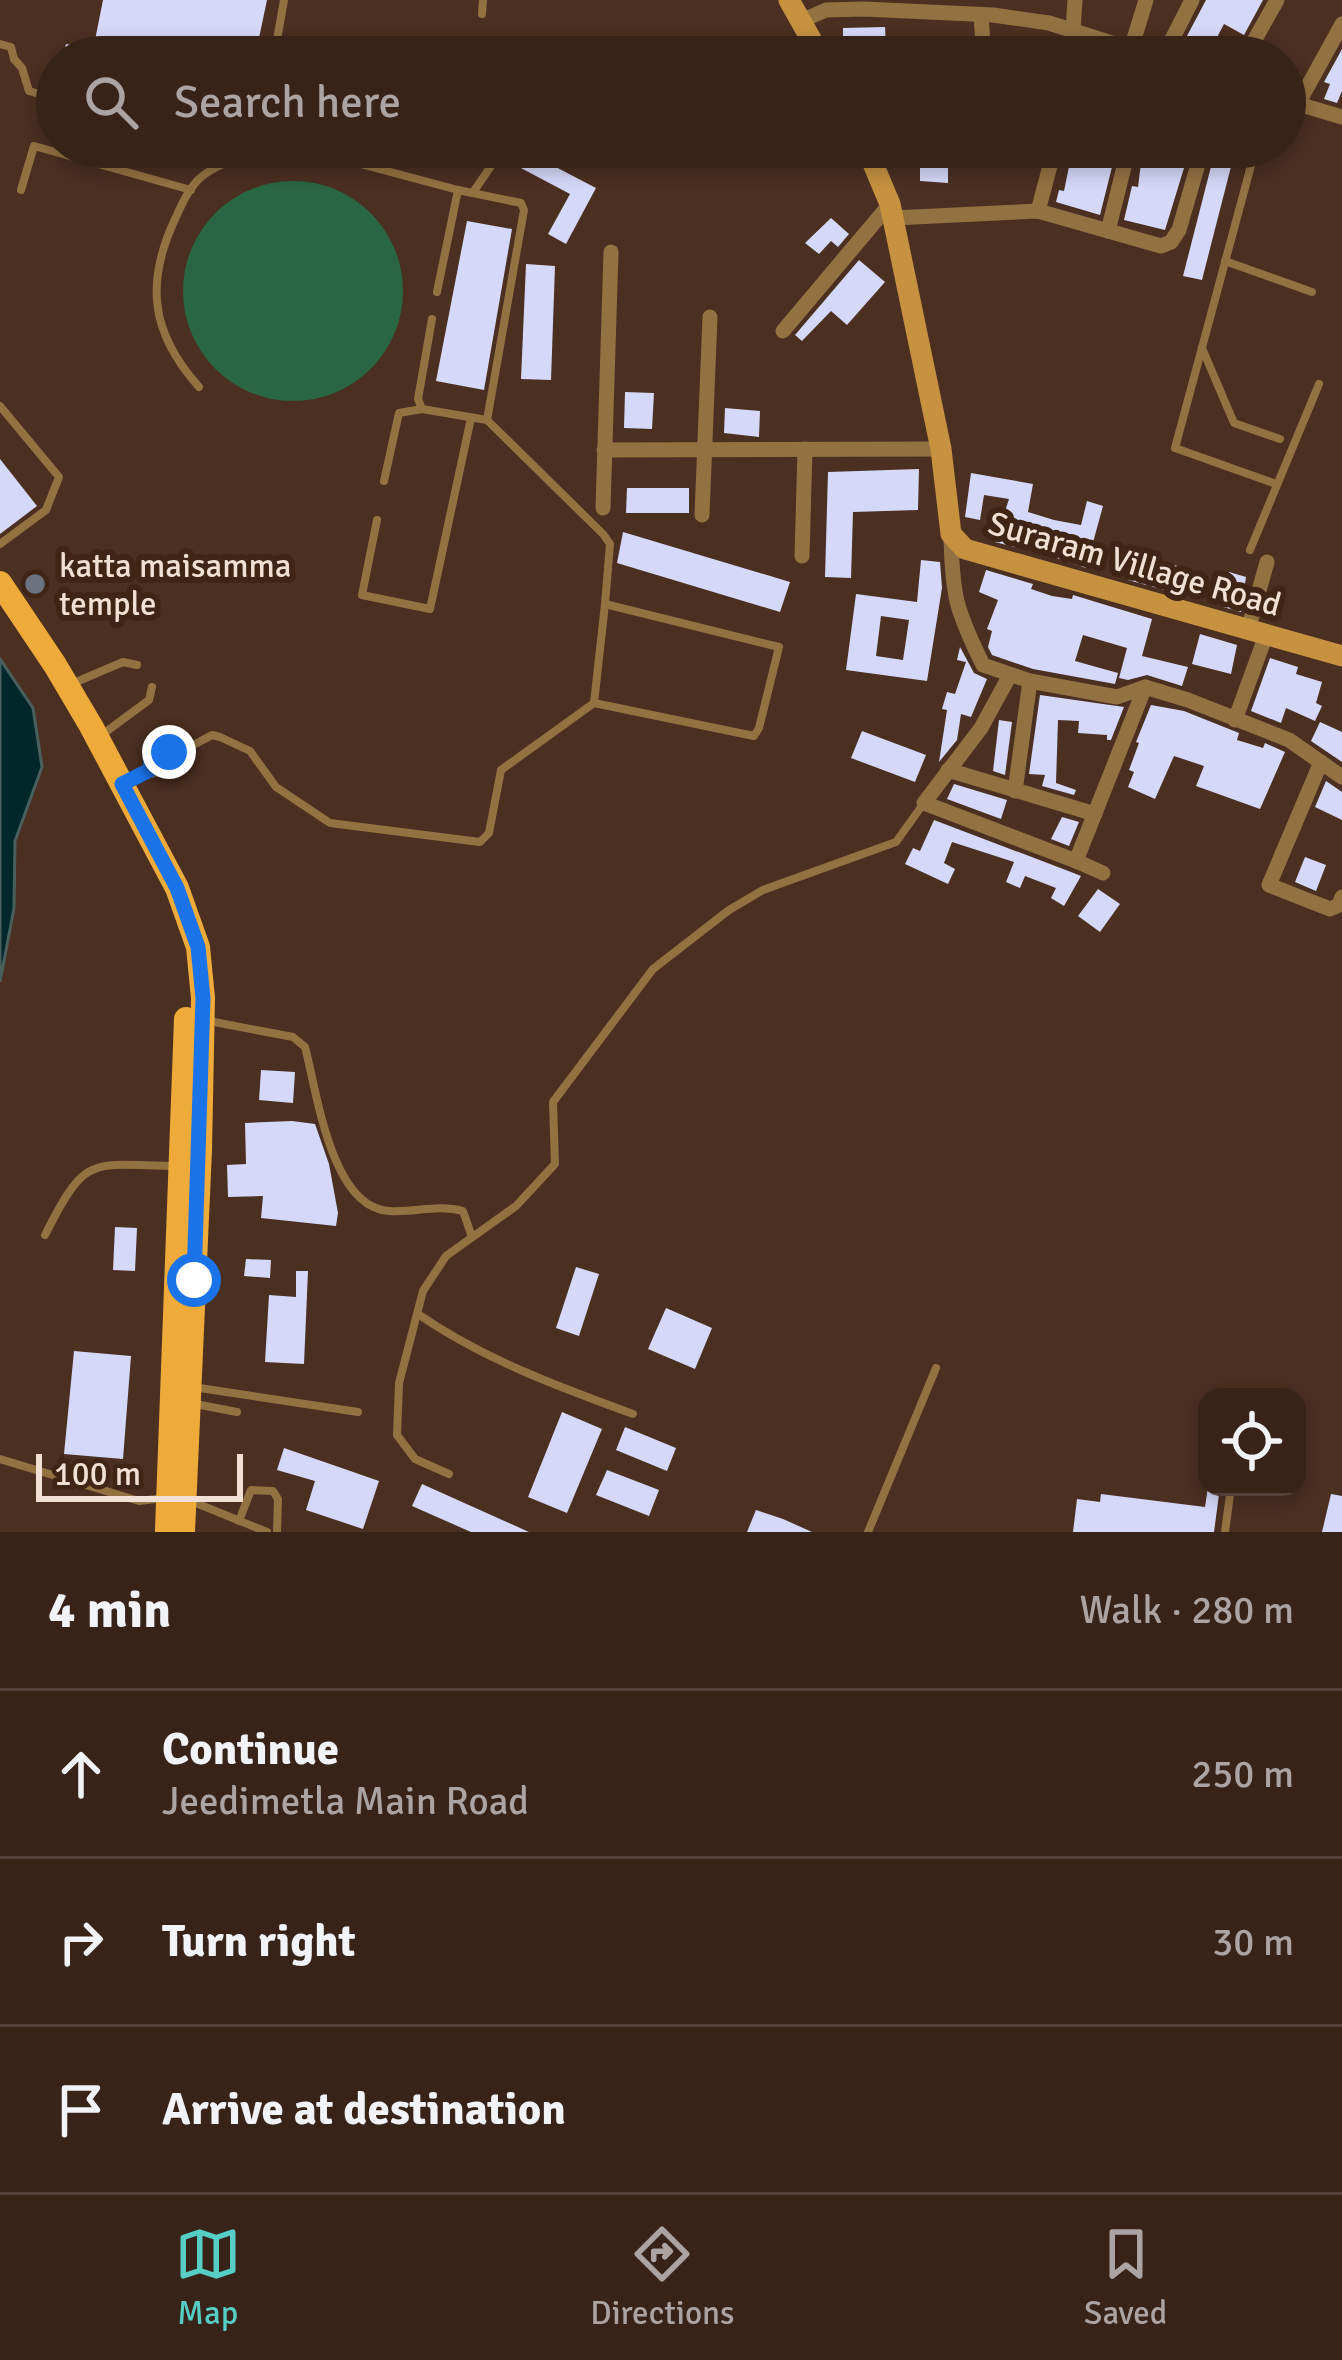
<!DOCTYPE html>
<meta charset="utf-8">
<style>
body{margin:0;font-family:Signika,sans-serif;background:#432f26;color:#f1f3f6}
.controls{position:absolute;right:36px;bottom:36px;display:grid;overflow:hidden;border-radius:24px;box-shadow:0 6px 18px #0003}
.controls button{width:108px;height:108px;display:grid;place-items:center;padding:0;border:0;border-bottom:3px solid #524038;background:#382319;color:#f1f3f6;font:60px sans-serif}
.scale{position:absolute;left:36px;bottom:30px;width:207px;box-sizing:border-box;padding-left:12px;border:6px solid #f2e0d7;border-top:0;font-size:33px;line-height:42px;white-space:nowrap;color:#f2e0d7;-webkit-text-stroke:9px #402517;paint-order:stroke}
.stop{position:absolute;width:36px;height:36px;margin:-27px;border:9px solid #1a73e8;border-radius:50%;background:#fff}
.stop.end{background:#1a73e8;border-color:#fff;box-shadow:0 3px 12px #0008}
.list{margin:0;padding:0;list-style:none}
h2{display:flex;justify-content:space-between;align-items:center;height:156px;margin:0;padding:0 48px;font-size:51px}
h2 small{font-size:39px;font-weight:400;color:#aba4a2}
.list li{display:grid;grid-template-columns:78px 1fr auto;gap:36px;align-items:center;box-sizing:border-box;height:168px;padding:0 48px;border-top:3px solid #524038}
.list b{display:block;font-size:45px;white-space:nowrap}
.list p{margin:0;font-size:39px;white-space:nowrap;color:#aba4a2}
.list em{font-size:39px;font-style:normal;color:#aba4a2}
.icon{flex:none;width:66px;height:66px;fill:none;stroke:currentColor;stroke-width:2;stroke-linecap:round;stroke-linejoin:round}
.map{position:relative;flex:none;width:1342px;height:1532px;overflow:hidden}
.search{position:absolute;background:#382319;box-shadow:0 6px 18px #0003;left:36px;right:36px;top:36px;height:132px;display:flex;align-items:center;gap:30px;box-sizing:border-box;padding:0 42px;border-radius:66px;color:#aba4a2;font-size:45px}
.sheet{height:660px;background:#382319}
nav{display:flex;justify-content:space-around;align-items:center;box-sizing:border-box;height:168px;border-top:3px solid #524038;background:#382319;font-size:33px;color:#aba4a2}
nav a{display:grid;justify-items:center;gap:6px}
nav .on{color:#55cec5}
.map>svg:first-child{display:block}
.green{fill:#296643}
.water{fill:#00282a;stroke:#495f5e;stroke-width:3}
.building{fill:#d5d8f8;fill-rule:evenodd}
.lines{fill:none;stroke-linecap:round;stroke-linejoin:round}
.lane{stroke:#937242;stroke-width:8}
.street{stroke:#937242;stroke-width:15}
.secondary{stroke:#c69240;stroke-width:21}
.primary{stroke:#eeab39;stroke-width:24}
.route{stroke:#1a73e8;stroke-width:15}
.worship-dot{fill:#6b7280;stroke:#402517;stroke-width:4.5}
.labels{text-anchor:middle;stroke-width:12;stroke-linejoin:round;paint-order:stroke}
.street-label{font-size:33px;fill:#f2e0d7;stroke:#402517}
.poi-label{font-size:33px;fill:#f2e0d7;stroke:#402517;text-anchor:start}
</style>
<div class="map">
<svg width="1342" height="1532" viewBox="0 0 1342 1532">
<rect width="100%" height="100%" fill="#4b2f21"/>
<circle class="green" cx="293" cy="291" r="110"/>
<path class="water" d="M0,659L33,708L42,767L15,841L14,908L0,982Z"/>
<g class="building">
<path d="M103,0H267L255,57H63L66,44L93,50Z"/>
<path d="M1206,0H1263L1244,35L1224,24L1212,47L1187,36Z"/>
<path d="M885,27L886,49L843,50V28Z"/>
<path d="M1342,49V91L1337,103L1324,99L1330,84L1324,82Z"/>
<path d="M1073,147H1117L1100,215L1056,202L1059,190L1064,191Z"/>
<path d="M1143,147L1188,155L1165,230L1124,220L1132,186L1138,187Z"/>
<path d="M1216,147H1236L1202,280L1183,276Z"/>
<path d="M527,152L596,188L566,244L548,234L570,194L519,167Z"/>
<path d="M948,159V183L920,181V160Z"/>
<path d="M831,218L849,234L838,247L831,241L819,254L805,243Z"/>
<path d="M467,221L512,229L484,390L436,381Z"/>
<path d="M859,260L885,282L847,325L831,311L802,341L795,335Z"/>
<path d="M526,264L555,266L551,380L521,379Z"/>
<path d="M625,392L654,393L652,429L624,428Z"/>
<path d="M725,408L760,411L759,437L724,433Z"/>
<path d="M0,459L37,506L0,534Z"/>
<path d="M919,469L918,510L853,512L851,578L825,577L828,472Z"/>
<path d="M971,473L1033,484L1028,512L1054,520L1081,525L1087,501L1103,506L1086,568L1019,545L1018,548L995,542L1009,499L984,495L980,520L965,517Z"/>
<path d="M627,488H689V513H626Z"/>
<path d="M623,532L790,582L780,612L617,563Z"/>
<path d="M1134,556L1182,567L1179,579L1198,584L1194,598L1128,580Z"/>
<path d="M921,560L940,562L942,588L927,681L846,670L856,594L917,602ZM881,616L909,620L903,660L876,656Z"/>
<path d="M986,570L1033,584L1031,589L1052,596L1072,599L1073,595L1152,619L1142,656L1188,667L1182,686L1147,675L1128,680L1119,678L1127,648L1083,635L1075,661L1118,673L1115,684L1033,669L992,655L988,647L992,631L987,629L998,600L979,592Z"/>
<path d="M1229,572L1246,577L1241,612L1223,607Z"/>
<path d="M1200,634L1237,645L1231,674L1192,664Z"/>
<path d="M960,647L974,673L987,679L971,717L961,714L957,740L939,762L947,710L942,709L947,692L955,694L966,662L957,660Z"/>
<path d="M1270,658L1298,667L1296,674L1322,682L1316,703L1322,706L1315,721L1286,708L1281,723L1251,711Z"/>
<path d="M1040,695L1124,707L1111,740H1107V735L1078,733L1079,721L1058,720L1056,783L1076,790L1074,795L1042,786L1045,775L1029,774Z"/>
<path d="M1151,705L1184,711L1239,733L1237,740L1263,748L1265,743L1285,752L1260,809L1196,786L1204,766L1174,756L1155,799L1128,787L1134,772L1129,770L1139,743L1136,742Z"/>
<path d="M999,720L1012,722L1005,775L993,771Z"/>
<path d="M1320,722L1342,732V762L1311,741Z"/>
<path d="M862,731L926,755L915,782L851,758Z"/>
<path d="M1326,781L1342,792V820L1315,807Z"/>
<path d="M954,784L1007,800L1001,819L947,799Z"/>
<path d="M1062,817L1079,822L1069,846L1051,839Z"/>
<path d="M934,820L1071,872L1081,876L1064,906L1051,898L1056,888L1025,876L1020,888L1006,882L1014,862L952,842L944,863L955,869L948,884L905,864L913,848L920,851Z"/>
<path d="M1305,857L1326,865L1316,891L1295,882Z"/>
<path d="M1098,889L1120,904L1100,932L1078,916Z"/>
<path d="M261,1070L295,1072L293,1103L259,1100Z"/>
<path d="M292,1121L315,1124L329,1164L338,1213L336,1226L261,1218L263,1196L228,1197L227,1165L246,1164L245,1123Z"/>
<path d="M115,1227L137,1228L135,1271L113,1270Z"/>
<path d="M246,1259L271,1260L270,1278L244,1276Z"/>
<path d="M576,1267L599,1274L579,1336L556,1328Z"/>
<path d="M296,1271H308L304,1364L265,1362L269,1295L296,1297Z"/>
<path d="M666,1308L712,1328L695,1369L648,1349Z"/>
<path d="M74,1351L131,1356L123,1459L64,1454Z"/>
<path d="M562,1412L602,1429L567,1513L528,1497Z"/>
<path d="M625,1427L676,1448L667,1471L616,1450Z"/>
<path d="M284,1448L379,1481L363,1529L306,1510L315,1481L277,1470Z"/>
<path d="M607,1470L659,1490L649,1516L596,1495Z"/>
<path d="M422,1484L529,1532H471L412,1506Z"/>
<path d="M1208,1487H1220L1214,1532H1073L1077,1499L1100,1502L1101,1494L1205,1507Z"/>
<path d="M1331,1494L1342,1496V1532H1322Z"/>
<path d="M756,1510L783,1519L812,1532H747Z"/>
</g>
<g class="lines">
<g class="lane">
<path d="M482,14L483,0"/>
<path d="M0,44L11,47L14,59"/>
<path d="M274,57L284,0"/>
<path d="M14,59L22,68L29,91L57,99"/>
<path d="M297,147L458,190"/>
<path d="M1256,147L1175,448L1276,484"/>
<path d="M21,190L34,146L191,190"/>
<path d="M474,191L491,166L488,147"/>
<path d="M1225,261L1312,292"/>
<path d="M437,292L458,190L521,203L524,210L487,420"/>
<path d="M432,319L418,399L422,409L487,420L603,534L610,544L605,604L779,647L759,728L754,736L594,703"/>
<path d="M1202,348L1234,423L1280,439"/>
<path d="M199,387C150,332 145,282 176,217C182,204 189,188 200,178C219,162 245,157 268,147"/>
<path d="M0,406L59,477L46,510L0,544"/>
<path d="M384,481L399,413L422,409"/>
<path d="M377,520L362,595L430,609L471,418"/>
<path d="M1250,550L1319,384"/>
<path d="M69,685L123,662L137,665"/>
<path d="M103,734L149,700L152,687"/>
<path d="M150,770L151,760L164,751L175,755L212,735L220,737L250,751L276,787L330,823L480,842L489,833L501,770L594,703L605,604"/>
<path d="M126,782C146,772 159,775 174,766L175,755"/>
<path d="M209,1021L293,1037L305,1047C317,1092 331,1208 389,1211C414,1213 437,1204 463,1211L472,1237"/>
<path d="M45,1235C87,1152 90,1165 177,1166"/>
<path d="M418,1314C483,1359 559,1387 633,1414"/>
<path d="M193,1387L358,1412"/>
<path d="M190,1403L237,1412"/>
<path d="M0,1459L139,1501L164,1498"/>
<path d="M449,1474L415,1459L397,1435L399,1383L423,1291L446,1256L516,1206L555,1164L553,1102L653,969L729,910L763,890L896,842L924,803"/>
<path d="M191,1501L267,1532"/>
<path d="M239,1521L251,1490L273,1491L278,1499L277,1532"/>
<path d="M868,1532L936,1368"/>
<path d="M1225,1532L1231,1487"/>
</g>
<g class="street">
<path d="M981,16L984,57"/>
<path d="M801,21L826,10L864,9L993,15L1049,23L1155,57"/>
<path d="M1073,30L1075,0"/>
<path d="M1131,49L1146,0"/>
<path d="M1163,57L1192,0"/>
<path d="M1245,57L1277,0"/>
<path d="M1285,100L1342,117"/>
<path d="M1298,104L1342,24"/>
<path d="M868,150L951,147"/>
<path d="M1038,211L1055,147"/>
<path d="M893,218L1038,211L1161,246L1171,242L1179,230L1203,147"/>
<path d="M1108,231L1129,147"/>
<path d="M783,331L890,204"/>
<path d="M604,450L941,449"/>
<path d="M603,508L611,252"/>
<path d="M702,515L710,317"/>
<path d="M951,534C952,596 956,610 983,665L1030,681L1117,697L1145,687L1188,700L1289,740L1342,777"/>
<path d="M802,556L805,449"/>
<path d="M1248,630L1267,562"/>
<path d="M1010,675L981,728L924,803L1076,861L1145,687"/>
<path d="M1235,720L1266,635"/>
<path d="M1321,762L1269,885L1330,909L1339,905L1342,897"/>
<path d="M948,770L1095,814"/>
<path d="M1015,791L1030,681"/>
<path d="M1076,861L1103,873"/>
</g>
<g class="secondary">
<path d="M789,0L821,57"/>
<path d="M866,147L890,204L941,449L951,534L965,549L1342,656"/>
</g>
<g class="primary">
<path d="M0,583L55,665L91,726L177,888L198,947L203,998L200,1150L183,1532"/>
<path d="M167,1530L186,1019"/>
</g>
</g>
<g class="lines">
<path class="route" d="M169,752L151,760L150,770L122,784L177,888L198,947L203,998L194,1280"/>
</g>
<circle class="worship-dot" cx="35" cy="584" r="12"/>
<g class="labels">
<g class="street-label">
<text transform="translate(1135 563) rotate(16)" y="12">Suraram Village Road</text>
</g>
<g class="poi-label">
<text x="59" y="577">katta maisamma<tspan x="59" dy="38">temple</tspan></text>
</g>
</g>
</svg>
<div class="controls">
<button><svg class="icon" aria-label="locate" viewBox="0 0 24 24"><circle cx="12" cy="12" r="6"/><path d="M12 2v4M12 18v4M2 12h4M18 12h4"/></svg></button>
</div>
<div class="scale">100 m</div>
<div class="stop" style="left:194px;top:1280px"></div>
<div class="stop end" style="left:169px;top:752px"></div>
<div class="search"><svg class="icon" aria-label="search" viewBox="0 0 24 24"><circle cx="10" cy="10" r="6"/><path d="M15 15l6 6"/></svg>Search here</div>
</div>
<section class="sheet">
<h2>4 min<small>Walk · 280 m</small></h2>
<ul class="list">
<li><svg class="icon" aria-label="ahead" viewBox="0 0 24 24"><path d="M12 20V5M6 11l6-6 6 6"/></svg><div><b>Continue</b><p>Jeedimetla Main Road</p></div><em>250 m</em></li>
<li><svg class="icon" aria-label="right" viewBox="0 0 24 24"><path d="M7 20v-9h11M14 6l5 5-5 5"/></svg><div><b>Turn right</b></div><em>30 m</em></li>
<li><svg class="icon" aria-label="arrive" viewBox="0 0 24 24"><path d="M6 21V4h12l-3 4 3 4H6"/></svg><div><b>Arrive at destination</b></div></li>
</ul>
</section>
<nav>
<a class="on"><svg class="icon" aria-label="map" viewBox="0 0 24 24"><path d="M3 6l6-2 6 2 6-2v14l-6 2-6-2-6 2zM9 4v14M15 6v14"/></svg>Map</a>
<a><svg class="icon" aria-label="directions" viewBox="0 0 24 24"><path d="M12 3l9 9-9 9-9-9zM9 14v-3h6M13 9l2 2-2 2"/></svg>Directions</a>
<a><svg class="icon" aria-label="saved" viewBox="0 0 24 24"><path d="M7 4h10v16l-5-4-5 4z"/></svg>Saved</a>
</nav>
